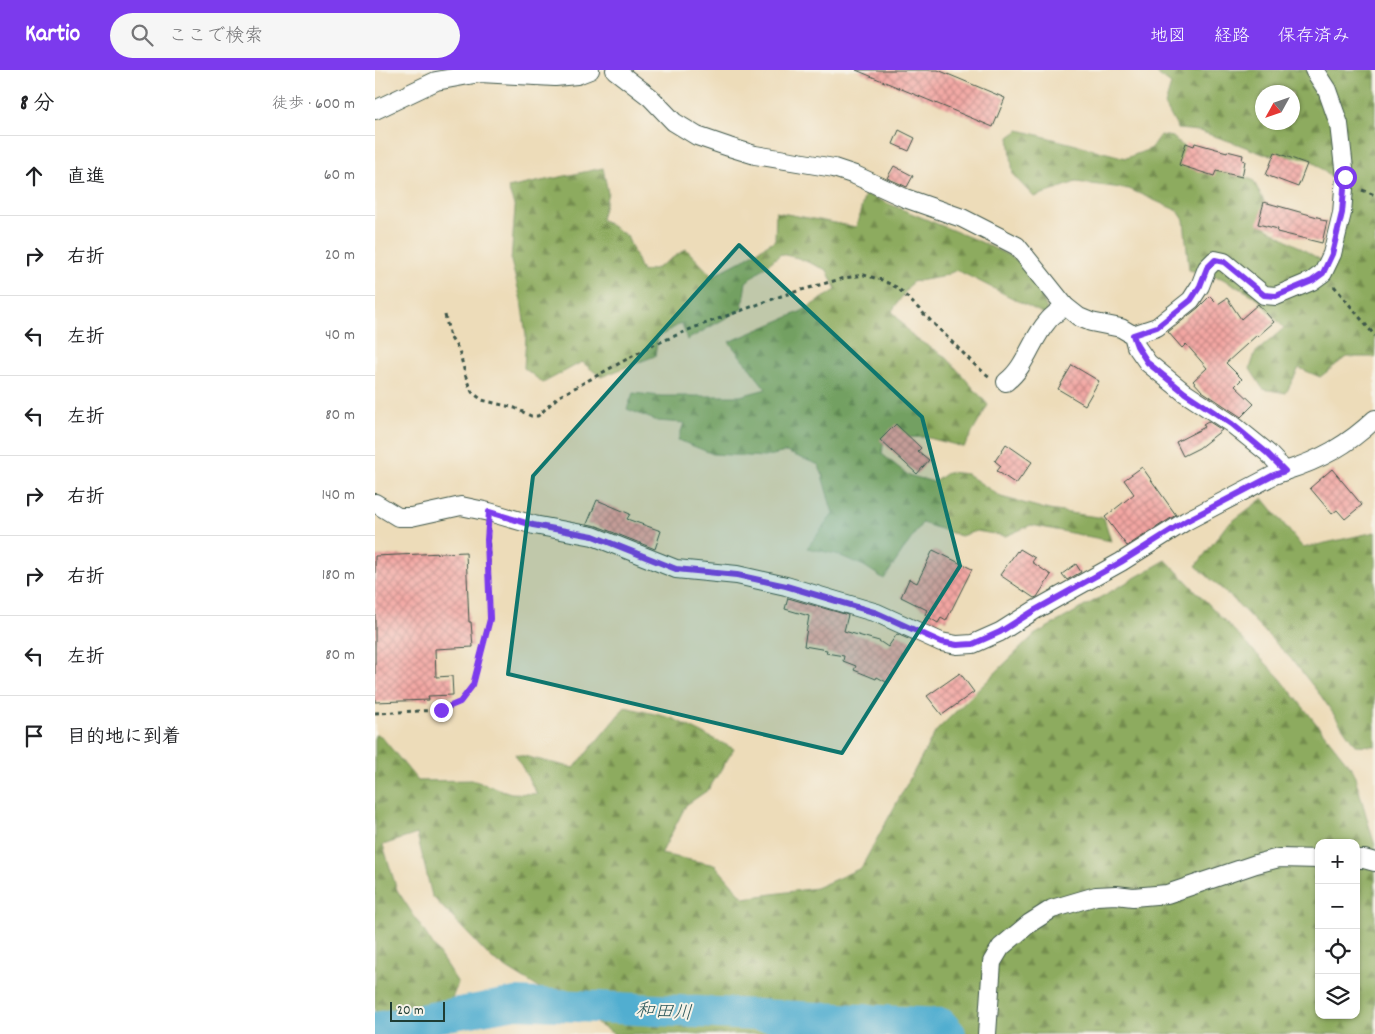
<!DOCTYPE html>
<html lang="ja">
<meta charset="utf-8">
<style>
body{margin:0;font-family:Dekko,"Klee One",sans-serif;background:#f6f6f6;color:#202124}
.controls{position:absolute;right:15px;bottom:15px;display:grid;overflow:hidden;border-radius:10px;box-shadow:0 1px 4px #0004}
.controls button{width:45px;height:45px;display:grid;place-items:center;padding:0;border:0;border-bottom:1px solid #e0e0e0;background:#fff;color:#202124;font:25px sans-serif}
.compass{position:absolute;left:880px;top:15px;width:45px;height:45px;border-radius:50%;background:#fff;box-shadow:0 1px 4px #0004;rotate:230deg}
.scale{position:absolute;left:15px;bottom:12px;width:55px;box-sizing:border-box;padding-left:5px;border:2px solid #1f3d34;border-top:0;font-size:14px;line-height:18px;white-space:nowrap;color:#1f3d34;-webkit-text-stroke:4px #f7f3e8;paint-order:stroke}
.stop{position:absolute;width:15px;height:15px;margin:-11px;border:4px solid #7c3aed;border-radius:50%;background:#fff}
.stop.end{background:#7c3aed;border-color:#fff;box-shadow:0 1px 5px #0008}
.list{margin:0;padding:0;list-style:none}
h2{display:flex;justify-content:space-between;align-items:center;height:65px;margin:0;padding:0 20px;font-size:21px}
h2 small{font-size:16px;font-weight:400;color:#757577}
.list li{display:grid;grid-template-columns:32px 1fr auto;gap:15px;align-items:center;box-sizing:border-box;height:80px;padding:0 20px;border-top:1px solid #e0e0e0}
.list b{display:block;font-size:19px;white-space:nowrap}
.list em{font-size:16px;font-style:normal;color:#757577}
.icon{flex:none;width:28px;height:28px;fill:none;stroke:currentColor;stroke-width:2;stroke-linecap:round;stroke-linejoin:round}
.map{position:relative;flex:none;width:1000px;height:964px;overflow:hidden}
header{display:flex;align-items:center;gap:30px;box-sizing:border-box;height:70px;padding:0 25px;background:#7c3aed;color:#fff}
header strong{font-size:24px}
nav{display:flex;gap:28px;margin-inline-start:auto;font-size:18px}
.search{width:350px;height:45px;background:#f6f6f6;display:flex;align-items:center;gap:12px;box-sizing:border-box;padding:0 18px;border-radius:28px;color:#757577;font-size:19px}
main{display:flex}
aside{flex:1;background:#fff}
.map>svg:first-child{display:block}
.forest{fill:url(#forest-firs);stroke:#567449;fill-rule:evenodd}
.lines{fill:none;stroke-linecap:round;stroke-linejoin:round}
.river{stroke:#51aed0;stroke-width:32}
.building{fill:url(#building-cross-hatch)}
.minor-casing{stroke:#3e5548;stroke-width:20}
.path{stroke:#3e5548;stroke-width:3;stroke-dasharray:4 4;stroke-linecap:butt}
.minor{stroke:#fff;stroke-width:18}
.route{stroke:#7c3aed;stroke-width:6}
.marked{fill:#0f766e;fill-opacity:0.2;stroke:#0f766e;stroke-width:4;stroke-linejoin:round}
.labels{text-anchor:middle;stroke-width:4;stroke-linejoin:round;paint-order:stroke}
.water-label{font-size:19px;font-style:italic;fill:#2c595b;stroke:#f7f3e8}
</style>
<header>
<strong>Kartio</strong>
<div class="search"><svg class="icon" aria-label="search" viewBox="0 0 24 24"><circle cx="10" cy="10" r="6"/><path d="M15 15l6 6"/></svg>ここで検索</div>
<nav><a>地図</a><a>経路</a><a>保存済み</a></nav>
</header>
<main>
<aside>
<h2>8 分<small>徒歩 · 600 m</small></h2>
<ul class="list">
<li><svg class="icon" aria-label="ahead" viewBox="0 0 24 24"><path d="M12 20V5M6 11l6-6 6 6"/></svg><div><b>直進</b></div><em>60 m</em></li>
<li><svg class="icon" aria-label="right" viewBox="0 0 24 24"><path d="M7 20v-9h11M14 6l5 5-5 5"/></svg><div><b>右折</b></div><em>20 m</em></li>
<li><svg class="icon" aria-label="left" viewBox="0 0 24 24"><path d="M17 20v-9H6M10 6l-5 5 5 5"/></svg><div><b>左折</b></div><em>40 m</em></li>
<li><svg class="icon" aria-label="left" viewBox="0 0 24 24"><path d="M17 20v-9H6M10 6l-5 5 5 5"/></svg><div><b>左折</b></div><em>80 m</em></li>
<li><svg class="icon" aria-label="right" viewBox="0 0 24 24"><path d="M7 20v-9h11M14 6l5 5-5 5"/></svg><div><b>右折</b></div><em>140 m</em></li>
<li><svg class="icon" aria-label="right" viewBox="0 0 24 24"><path d="M7 20v-9h11M14 6l5 5-5 5"/></svg><div><b>右折</b></div><em>180 m</em></li>
<li><svg class="icon" aria-label="left" viewBox="0 0 24 24"><path d="M17 20v-9H6M10 6l-5 5 5 5"/></svg><div><b>左折</b></div><em>80 m</em></li>
<li><svg class="icon" aria-label="arrive" viewBox="0 0 24 24"><path d="M6 21V4h12l-3 4 3 4H6"/></svg><div><b>目的地に到着</b></div></li>
</ul>
</aside>
<div class="map">
<svg width="1000" height="964" viewBox="0 0 1000 964">
<defs>
<pattern id="forest-firs" width="22" height="20" patternUnits="userSpaceOnUse" patternTransform="scale(1.25)"><rect width="22" height="20" fill="#8dab5e"/><path d="M5 1l3.5 6h-7zM16 11l3.5 6h-7z" fill="#738c4e"/></pattern>
<pattern id="building-cross-hatch" width="8" height="8" patternUnits="userSpaceOnUse" patternTransform="scale(1.25)"><rect width="8" height="8" fill="#f3a6a2"/><path d="M0 0l8 8M0 8l8-8" fill="none" stroke="#c48885"/></pattern>
</defs>
<rect width="100%" height="100%" fill="#f7f3e8"/>
<filter id="ink" filterUnits="userSpaceOnUse"><feTurbulence type="fractalNoise" baseFrequency=".02" numOctaves="2"/><feDisplacementMap in="SourceGraphic" scale="10" xChannelSelector="R" yChannelSelector="G"/><feConvolveMatrix kernelMatrix="1 2 1 2 8 2 1 2 1" color-interpolation-filters="sRGB"/></filter>
<filter id="wash" filterUnits="userSpaceOnUse"><feTurbulence type="fractalNoise" baseFrequency=".0096" numOctaves="4" result="noise"/><feDisplacementMap in="SourceGraphic" scale="20" xChannelSelector="R" yChannelSelector="G"/><feGaussianBlur stdDeviation="1.12" result="paint"/><feColorMatrix in="noise" values="0 0 0 0 0 0 0 0 0 0 0 0 0 0 0 0 0 1.4 0 .05"/><feComposite in="paint" operator="in"/></filter>
<g filter="url(#wash)">
<rect width="100%" height="100%" fill="#eddcb9"/>
<g class="forest">
<path d="M777,0H933L940,9L952,0H1000V287H971L945,307L924,298L911,323L888,319L875,299L880,283L909,258L881,227L846,208L814,200L809,150L803,141L754,119L701,112L659,127L638,105L634,67L644,60L751,88L775,79L785,65L798,67L809,77L823,96L853,102L878,110L890,133L886,154L949,192L965,148L959,110L935,89L888,84L860,73L824,61L803,59L790,35L796,14ZM888,22H918V52H888Z"/>
<path d="M228,98L233,123L226,149L252,166L267,202L282,198L311,179L337,206L366,191L400,170L401,142L481,157L490,124L606,172L641,189L662,213L675,247L582,200L566,207L537,212L517,241L538,267L571,287L613,335L589,377L550,367L509,368L507,384L533,405L559,412L573,402L592,404L626,427L674,440L729,448L736,471L656,455L631,466L601,461L586,466L547,453L509,509L489,496L461,484L432,478L458,444L444,395L411,382L389,387L338,384L303,370L309,353L282,351L252,339L258,323L286,326H365L391,319L354,272L427,241L461,220L452,200L423,188L406,184L371,212L367,239L312,270L307,253L283,267L280,286L226,307L207,292L168,313L149,298L151,266L146,230L136,191L140,138L133,118Z"/>
<path d="M888,428L928,478L1000,462V676L980,675L946,626L919,592L857,528L821,496L851,456Z"/>
<path d="M791,490L905,608L978,700L1000,776V964H239L117,889L57,826L42,764L8,775L22,820L83,913L63,964H0V665L6,666L43,711L97,710L136,723L162,724L140,684L199,698L250,637L297,648L359,679L333,720L311,735L286,784L340,795L369,828L441,818L486,798L561,661L659,565ZM944,773H981V945H944Z"/>
</g>
<g class="lines">
<path class="river" d="M0,958L141,933L566,954L575,964"/>
</g>
<g id="blocks">
<g class="building">
<path d="M481,0H563L630,28L618,57Z"/>
<path d="M524,60L540,68L534,81L518,74Z"/>
<path d="M811,73L819,76L820,73L852,82V81L868,85L867,90L870,91L867,107L841,101L839,106L804,95Z"/>
<path d="M900,82L932,94L923,117L891,105Z"/>
<path d="M519,96L538,106L532,117L512,108Z"/>
<path d="M889,132L946,148V150L952,151L947,173L902,162L903,159L883,154Z"/>
<path d="M835,226L843,234L852,228L866,249L883,234L899,252L883,266L882,265L851,293L867,309L860,316L879,334L866,347L827,321L818,311L832,298L811,274L807,278L793,262L823,238Z"/>
<path d="M697,295L724,311L710,335L683,319Z"/>
<path d="M833,351L847,360L824,378L808,386L801,372L830,357L828,354Z"/>
<path d="M521,354L546,378L543,381L554,390L542,404L505,370Z"/>
<path d="M631,374L657,392L641,414L622,401L626,396L620,391Z"/>
<path d="M767,397L801,445L752,476L730,447L759,424L749,410Z"/>
<path d="M957,399L987,435L970,449L962,440L957,444L935,418Z"/>
<path d="M222,430L255,444L252,449L286,461L280,479L222,456L212,454Z"/>
<path d="M645,479L660,488L657,492L676,505L662,527L659,528L625,505L642,481L643,482Z"/>
<path d="M558,480L597,499L571,551L566,548L563,553L550,545L552,540L526,527L534,509L542,513Z"/>
<path d="M91,482L94,552H96L98,577L60,579L61,607L77,606L78,625L53,626L54,630L0,632V486Z"/>
<path d="M701,494L706,502L692,510L687,504Z"/>
<path d="M413,528L473,545L469,561L504,571L513,577L522,564L538,571L513,613L502,607L501,609L479,600L481,596L468,591L469,586L451,583L452,580L429,576L434,546L410,539Z"/>
<path d="M585,603L599,622L567,645L552,626Z"/>
</g>
</g>
</g>
<g filter="url(#ink)">
<use href="#blocks" fill-opacity="0" stroke="#3e5548" stroke-width="1"/>
<g class="lines">
<defs>
<g id="minor">
<path d="M240,0L275,27L299,52L322,66L354,77L380,85L459,98L480,105L530,128L587,148L642,176L690,236L704,247L716,252L746,258L758,265L761,276L773,293L810,323L857,354L893,383L910,401C945,390 973,375 1000,349"/>
<path d="M0,40L61,11L105,3L180,7L202,5L215,0"/>
<path d="M758,265L782,257L816,230L825,216L832,198L840,190L849,192L889,225L901,226L937,211L948,203L957,184L967,143L970,107L964,54L952,20L939,0"/>
<path d="M631,312C651,297 656,270 672,252C676,246 684,241 690,236"/>
<path d="M0,433L23,447H36L86,436L114,442L159,455L218,466L301,499L362,505L411,516L502,543L566,572L582,575L598,574L625,562L660,540L746,492L811,451L899,405L910,401"/>
<path d="M981,789H989L1000,792"/>
<path d="M612,964L617,892L626,877L655,853L677,839L721,826L741,825L758,827L792,824L881,794L904,788L944,789"/>
</g>
</defs>
<use href="#minor" class="minor-casing"/>
<g class="path">
<path d="M987,120L1000,125"/>
<path d="M959,216L1000,266"/>
<path d="M70,245L75,267L84,280L92,311L97,322L107,330L140,338L156,346H163L183,327L274,277L318,258L409,225L469,208L489,205L507,210L523,218L601,296L616,308"/>
<path d="M0,643L66,640L85,632L98,615L115,549L113,458"/>
</g>
<use href="#minor" class="minor"/>
</g>
</g>
<g class="lines" filter="url(#ink)">
<path class="route" d="M66,640L85,632L98,615L115,549L112,470L114,442L158,455L218,466L301,499L362,505L411,516L502,543L566,572L582,575L598,574L625,562L660,540L746,492L811,451L899,405L910,401L892,383L857,354L810,323L773,293L762,276L758,265L782,257L816,230L825,216L832,198L840,190L849,192L889,225L901,226L937,211L948,203L957,184L967,143L970,107"/>
</g>
<path class="marked" d="M364,175L547,347L585,496L467,683L133,604L158,406Z"/>
<g class="labels">
<g class="water-label">
<text transform="translate(289 940) rotate(3)" y="7">和田川</text>
</g>
</g>
</svg>
<div class="controls">
<button>+</button>
<button>−</button>
<button><svg class="icon" aria-label="locate" viewBox="0 0 24 24"><circle cx="12" cy="12" r="6"/><path d="M12 2v4M12 18v4M2 12h4M18 12h4"/></svg></button>
<button><svg class="icon" aria-label="layers" viewBox="0 0 24 24"><path d="M12 4l9 5-9 5-9-5zM3 14l9 5 9-5"/></svg></button>
</div>
<svg class="compass" viewBox="-18 -18 36 36"><path d="M0-13l5 13h-10z" fill="#e53935"/><path d="M0 13l5-13h-10z" fill="#757577"/></svg>
<div class="scale">20 m</div>
<div class="stop" style="left:970px;top:107px"></div>
<div class="stop end" style="left:66px;top:640px"></div>
</div>
</main>
